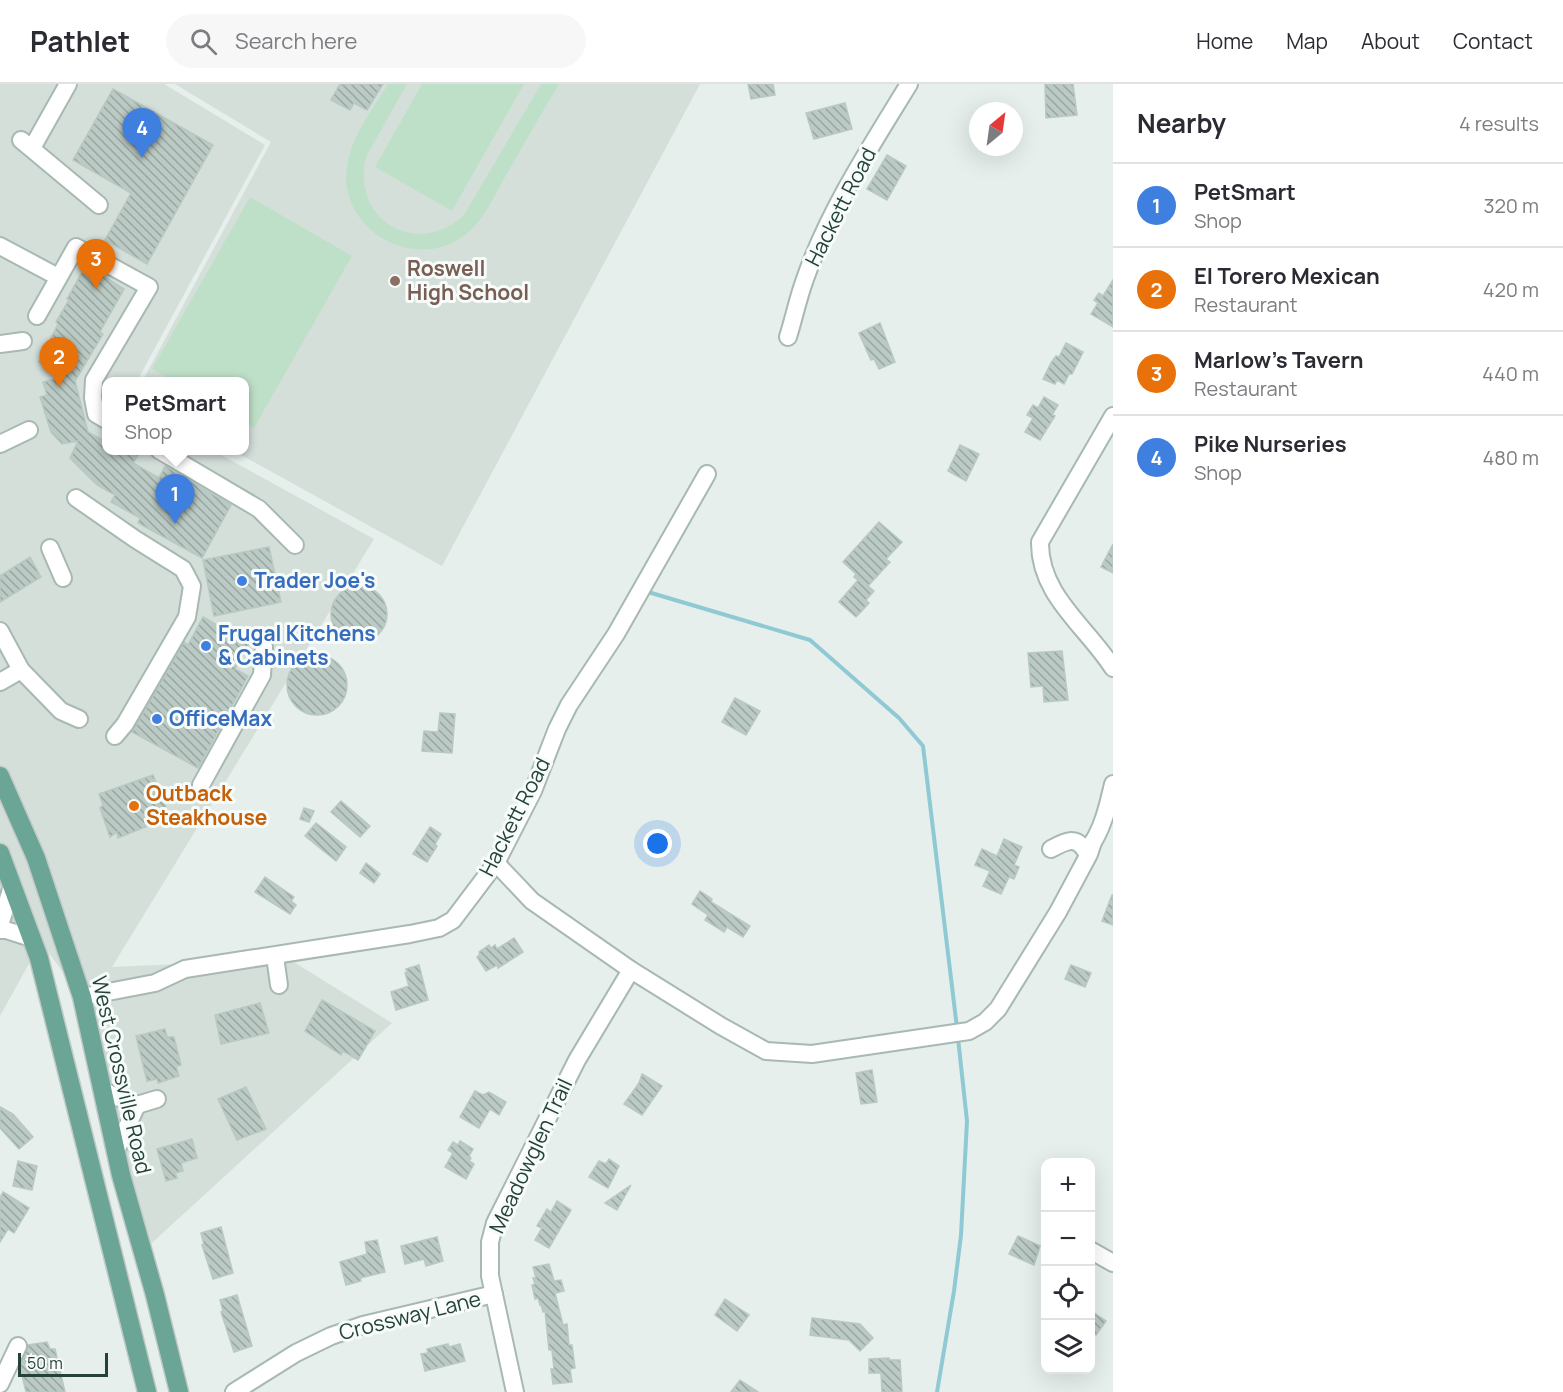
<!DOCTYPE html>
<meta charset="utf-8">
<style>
body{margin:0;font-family:Manrope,sans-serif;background:#f7f7f7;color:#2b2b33}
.controls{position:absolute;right:18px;bottom:18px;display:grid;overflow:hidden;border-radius:12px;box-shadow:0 6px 24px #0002}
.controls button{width:54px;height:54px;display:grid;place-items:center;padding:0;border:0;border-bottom:2px solid #e1e1e2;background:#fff;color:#2b2b33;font:30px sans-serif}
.compass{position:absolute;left:969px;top:18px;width:54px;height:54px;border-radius:50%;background:#fff;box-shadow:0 6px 24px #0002;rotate:29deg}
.scale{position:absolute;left:18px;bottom:15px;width:90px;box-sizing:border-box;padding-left:6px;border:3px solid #24423a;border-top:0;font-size:16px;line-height:21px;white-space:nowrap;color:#24423a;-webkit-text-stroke:4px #f7fbf9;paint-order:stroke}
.you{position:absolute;left:658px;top:760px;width:21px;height:21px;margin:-15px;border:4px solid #fff;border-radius:50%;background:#1a73e8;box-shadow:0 0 0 9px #1a73e833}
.badge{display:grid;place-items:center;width:39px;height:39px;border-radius:50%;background:#d93025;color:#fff;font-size:20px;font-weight:700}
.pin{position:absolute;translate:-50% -50px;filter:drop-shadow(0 2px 3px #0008)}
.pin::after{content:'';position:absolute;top:32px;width:21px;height:18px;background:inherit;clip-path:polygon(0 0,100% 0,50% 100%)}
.popup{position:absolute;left:102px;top:293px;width:147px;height:78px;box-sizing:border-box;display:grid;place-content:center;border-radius:12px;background:#fff;filter:drop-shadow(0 2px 4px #0005);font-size:20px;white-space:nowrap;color:#7c7c81}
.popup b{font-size:22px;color:#2b2b33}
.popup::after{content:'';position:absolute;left:50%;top:100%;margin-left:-12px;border:12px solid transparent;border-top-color:#fff}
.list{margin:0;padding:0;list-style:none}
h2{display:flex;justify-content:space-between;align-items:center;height:78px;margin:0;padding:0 24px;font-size:26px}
h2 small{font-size:20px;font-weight:400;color:#7c7c81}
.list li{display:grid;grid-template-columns:39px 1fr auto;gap:18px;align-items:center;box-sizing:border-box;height:84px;padding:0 24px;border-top:2px solid #e1e1e2}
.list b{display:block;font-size:22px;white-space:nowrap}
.list p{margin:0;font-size:20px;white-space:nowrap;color:#7c7c81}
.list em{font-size:20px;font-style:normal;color:#7c7c81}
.icon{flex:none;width:33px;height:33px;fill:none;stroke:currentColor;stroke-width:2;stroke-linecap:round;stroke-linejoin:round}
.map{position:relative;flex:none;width:1113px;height:1308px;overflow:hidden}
header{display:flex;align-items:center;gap:36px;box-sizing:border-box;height:84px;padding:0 30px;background:#fff;border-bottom:2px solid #e1e1e2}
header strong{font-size:28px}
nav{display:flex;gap:33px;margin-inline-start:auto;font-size:21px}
.search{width:420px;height:54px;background:#f7f7f7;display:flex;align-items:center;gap:15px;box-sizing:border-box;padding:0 21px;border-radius:33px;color:#7c7c81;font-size:22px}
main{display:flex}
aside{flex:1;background:#fff}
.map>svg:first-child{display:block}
.built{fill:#d4dfda}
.green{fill:#bfe0c8}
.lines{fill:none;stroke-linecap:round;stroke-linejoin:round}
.stream{stroke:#8ec9d4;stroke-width:4}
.building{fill:url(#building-back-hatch);stroke:#b8c9c2;stroke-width:1.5}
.minor-casing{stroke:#a8b8b2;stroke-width:20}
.major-casing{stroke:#c2cac8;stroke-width:21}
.minor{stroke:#fff;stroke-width:16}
.major{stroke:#6aa596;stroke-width:18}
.education-dot{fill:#8d6e63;stroke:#f7fbf9;stroke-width:2}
.shop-dot{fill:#3f7fe0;stroke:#f7fbf9;stroke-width:2}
.food-dot{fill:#e8710a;stroke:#f7fbf9;stroke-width:2}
.labels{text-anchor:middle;stroke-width:6;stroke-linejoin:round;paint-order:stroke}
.street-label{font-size:21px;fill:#24423a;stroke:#f7fbf9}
.education-label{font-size:21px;font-weight:bold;fill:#785e54;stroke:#f7fbf9;text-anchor:start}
.shop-label{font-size:21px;font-weight:bold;fill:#366cbe;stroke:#f7fbf9;text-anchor:start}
.food-label{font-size:21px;font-weight:bold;fill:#c56008;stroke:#f7fbf9;text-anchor:start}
</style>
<header>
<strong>Pathlet</strong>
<div class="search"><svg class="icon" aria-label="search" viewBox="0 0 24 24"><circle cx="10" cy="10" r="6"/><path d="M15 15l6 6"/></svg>Search here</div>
<nav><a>Home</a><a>Map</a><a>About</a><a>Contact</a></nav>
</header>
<main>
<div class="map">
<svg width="1113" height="1308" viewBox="0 0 1113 1308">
<defs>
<pattern id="building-back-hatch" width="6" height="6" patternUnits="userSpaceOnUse" patternTransform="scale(1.5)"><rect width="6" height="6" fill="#bbcac4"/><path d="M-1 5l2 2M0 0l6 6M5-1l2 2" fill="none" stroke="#98a6a0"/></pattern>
</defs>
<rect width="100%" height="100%" fill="#e6efeb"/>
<g class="built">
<path d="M0,0H164L265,61L137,297L106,298V366L214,367L374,455L112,883L289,875L392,939L142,1168L88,923L41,858L0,932Z"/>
<path d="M175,0H700L442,482L234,367L244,366V298H142L271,58Z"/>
</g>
<g class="green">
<path d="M388,0H407L366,73C351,136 417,175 464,131L541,0H559C541,30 524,61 506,91C494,112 484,137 465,151C414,190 337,145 347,82C351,53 373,25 388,0Z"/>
<path d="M422,0H524L452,127L375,83Z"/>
<path d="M250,113L352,172L254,344L244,338V298L173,297L152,285Z"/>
</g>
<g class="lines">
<g class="stream">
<path d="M648,508L810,556L899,634L923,662L957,944"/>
<path d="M937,1308L954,1207L961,1151L967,1037L958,954"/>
</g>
</g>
<g class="building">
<path d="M340,0H383L367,26L354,19L350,26L331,16Z"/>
<path d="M748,0H773L775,11L751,15Z"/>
<path d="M1045,0H1073L1077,31L1046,34Z"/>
<path d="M113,5L213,61L147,180L105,156L131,109L73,76Z"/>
<path d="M845,19L852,45L814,55L806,29Z"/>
<path d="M887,71L906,82L887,116L867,105Z"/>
<path d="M86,181L124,205L100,248L103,250L75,297L88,348L106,358V366H132L138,371L133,379L159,394L165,382L231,421L202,474L138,439L140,434L111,418L115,411L97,401L70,374L78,357L62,360L51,348L40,313L47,311L43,298L63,293L39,278L58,240L56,238L69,216L67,215Z"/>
<path d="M1113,196V243L1091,230L1098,219L1094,216L1099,209L1103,212Z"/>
<path d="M880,239L895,278L879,285L874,275L871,276L859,249Z"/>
<path d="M1066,259L1083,268L1072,290H1069L1064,300L1057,296L1055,300L1043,295L1051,279L1056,272L1059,273Z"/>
<path d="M1044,313L1058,321L1052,331L1055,332L1040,356L1025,348L1033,334L1027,331L1033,321L1038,324Z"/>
<path d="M960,361L979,370L966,397L948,387Z"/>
<path d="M879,438L902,458L886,475L890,478L868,502L874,507L866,516L869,519L856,533L839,518L858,496L854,493L856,490L843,478Z"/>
<path d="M1113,460V489L1101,483Z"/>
<path d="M269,463L281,518L214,532L203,476Z"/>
<path d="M30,473L41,493L0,518V492Z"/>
<circle cx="359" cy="530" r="28"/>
<path d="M203,533L249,559L235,585L248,592L198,684L132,648L184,558L188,561Z"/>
<path d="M1062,567L1068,616L1044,618L1043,602L1031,603L1028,569Z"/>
<circle cx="317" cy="601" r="30"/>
<path d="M735,614L760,627L746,651L722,638Z"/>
<path d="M440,629L455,630L452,669L422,667L424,647L438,648Z"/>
<path d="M153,691L170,733L118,754L117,748L110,753L100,724L103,721L99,710Z"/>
<path d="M341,717L370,742L360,753L331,728Z"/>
<path d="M304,724L314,727L309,738L300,735Z"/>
<path d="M316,739L346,763L336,777L305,752Z"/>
<path d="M430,743L441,750L435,760L437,762L427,778L413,770Z"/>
<path d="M1004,755L1022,763L1014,781L1019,783L1014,795L1009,793L1001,810L983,802L990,787L975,781L982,765L997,772Z"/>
<path d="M366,779L380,790L374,799L360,789Z"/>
<path d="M265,793L294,813L291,817L296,821L290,830L255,808Z"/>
<path d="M700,807L712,815L711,818L750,842L743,853L727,843L724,848L705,836L708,831L692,820Z"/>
<path d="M1112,811H1113V841L1102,837Z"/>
<path d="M514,854L523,868L498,884L497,881L486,887L477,873L480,870L479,868L489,861L491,864L495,861L497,865Z"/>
<path d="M419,881L428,916L396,926L391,908L409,902L405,889H407L406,885Z"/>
<path d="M1071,881L1091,889L1085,903L1065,895Z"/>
<path d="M322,916L375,947L358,976L343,967L341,971L305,947Z"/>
<path d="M260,919L269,949L221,960L215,931Z"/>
<path d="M165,945L167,953H174L181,981L176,982L179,992L158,999L157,995L147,997L136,952Z"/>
<path d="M872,986L877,1018L861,1020L856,989Z"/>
<path d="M642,990L662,1002L642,1031L624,1020L639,999Z"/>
<path d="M246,1003L266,1045L237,1056L218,1015Z"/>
<path d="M475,1007L483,1011L489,1008L506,1018L499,1031L490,1025L479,1044L460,1033Z"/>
<path d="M0,1023L13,1030L33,1053L19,1065L0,1044Z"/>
<path d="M192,1055L197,1074L181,1079L183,1087L175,1089L177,1094L166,1097L157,1065Z"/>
<path d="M460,1057L473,1065L469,1072L471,1074L469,1077L474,1080L466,1095L445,1083L453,1069L448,1066L453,1058L458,1061Z"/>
<path d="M609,1075L619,1082L608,1104L589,1093L599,1077L606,1080Z"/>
<path d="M18,1077L37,1082L32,1106L13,1102Z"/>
<path d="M631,1101L617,1126L605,1119Z"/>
<path d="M3,1108L29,1124L14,1149L8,1145L0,1158V1114Z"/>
<path d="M557,1117L571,1126L549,1164L535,1156L542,1144L537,1142L547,1125L551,1128Z"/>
<path d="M221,1143L233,1189L213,1195L202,1161H204L201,1149Z"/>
<path d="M1018,1152L1040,1162L1034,1181L1009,1170Z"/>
<path d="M437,1153L443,1177L426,1182L424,1175L405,1180L401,1162Z"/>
<path d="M377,1156L385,1188L360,1194L361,1197L346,1201L340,1178L367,1170L365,1158Z"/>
<path d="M549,1180L554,1197L561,1196L564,1207L555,1209L563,1241L567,1240L569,1261H572L575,1284L570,1285L572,1298L553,1300L551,1285H554L552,1266H549L545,1227L543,1228L541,1220L540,1221L538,1214L535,1215L532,1201L535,1200L533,1194H536L533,1183Z"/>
<path d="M237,1211L252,1262L234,1268L221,1228L223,1227L220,1216Z"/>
<path d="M725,1215L749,1231L737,1247L715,1231Z"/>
<path d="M1090,1226L1106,1237L1096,1251L1090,1247Z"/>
<path d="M812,1234L860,1240L873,1254L860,1267L849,1256L810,1251Z"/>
<path d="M47,1258L50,1265H55L65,1308H26L20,1283L28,1261Z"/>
<path d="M448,1260L449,1263L460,1260L465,1277L425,1287L421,1270L428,1269L427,1265Z"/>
<path d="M889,1274V1276H900L902,1308H882L881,1289H869V1275Z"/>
<path d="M740,1296L758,1308H731Z"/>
</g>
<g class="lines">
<defs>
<g id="minor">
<path d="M21,56L99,121"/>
<path d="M32,64L68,0"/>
<path d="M0,162L58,193"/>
<path d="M37,232L76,163L149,203L94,296L93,314L96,330L106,336"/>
<path d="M788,253C794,234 798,214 805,195C829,126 871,62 909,0"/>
<path d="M0,260L23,257"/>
<path d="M1113,332L1040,458C1039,511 1087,543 1113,584"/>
<path d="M0,360L29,346"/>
<path d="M159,366L259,425L295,461"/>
<path d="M76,414L135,455L183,485L192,502L187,533L125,640L115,652"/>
<path d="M50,464L63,494"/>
<path d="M0,547L21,586L61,627L79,635"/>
<path d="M0,598L21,586"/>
<path d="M201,701L262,591L264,563"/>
<path d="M1051,765C1064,758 1075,751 1085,766L1088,765C1102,748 1108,722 1113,700"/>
<path d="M496,779L532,817L631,886L721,942L766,967L812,970L969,947L985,938L998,925L1058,828L1089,770L1093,758"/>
<path d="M0,837L2,835L12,802"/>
<path d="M0,846H6L31,854"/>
<path d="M275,872L279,901"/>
<path d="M82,913L155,899L185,885L410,850L439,844L453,836L496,779L533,707L557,645L569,621L616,550L707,390"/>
<path d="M103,1007L137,1021L157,1015"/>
<path d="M116,1067L137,1021"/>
<path d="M1090,1166L1113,1179"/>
<path d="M0,1300L18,1262"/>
<path d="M234,1308L296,1269L331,1252L363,1241L494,1210"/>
<path d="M515,1308L490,1192V1158L495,1139L577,976L631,886"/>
</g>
<g id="major">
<path d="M0,692L36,774L82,913L121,1091L155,1211L179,1308"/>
<path d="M0,769L39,874L147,1308"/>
</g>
</defs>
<use href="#minor" class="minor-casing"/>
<use href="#major" class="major-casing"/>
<use href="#minor" class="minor"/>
<use href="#major" class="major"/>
</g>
<circle class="education-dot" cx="395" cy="197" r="6"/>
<g class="shop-dot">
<circle cx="242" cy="497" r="6"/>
<circle cx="206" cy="562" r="6"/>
<circle cx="157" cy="635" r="6"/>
</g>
<circle class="food-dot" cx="134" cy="722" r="6"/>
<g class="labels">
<g class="street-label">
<text transform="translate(841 123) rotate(-63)" y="7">Hackett Road</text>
<text transform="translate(515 733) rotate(-63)" y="7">Hackett Road</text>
<text transform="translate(121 991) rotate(77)" y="7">West Crossville Road</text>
<text transform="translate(531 1072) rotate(-65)" y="7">Meadowglen Trail</text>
<text transform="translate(410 1232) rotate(-14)" y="7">Crossway Lane</text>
</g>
<g class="education-label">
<text x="407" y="192">Roswell<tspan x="407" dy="24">High School</tspan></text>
</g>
<g class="shop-label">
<text x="254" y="504">Trader Joe's</text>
<text x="218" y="557">Frugal Kitchens<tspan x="218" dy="24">&amp; Cabinets</tspan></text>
<text x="169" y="642">OfficeMax</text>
</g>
<g class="food-label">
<text x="146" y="717">Outback<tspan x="146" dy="24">Steakhouse</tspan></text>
</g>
</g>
</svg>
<div class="controls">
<button>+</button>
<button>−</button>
<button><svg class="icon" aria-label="locate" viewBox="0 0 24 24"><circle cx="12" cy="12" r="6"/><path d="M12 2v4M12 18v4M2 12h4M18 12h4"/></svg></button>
<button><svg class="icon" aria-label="layers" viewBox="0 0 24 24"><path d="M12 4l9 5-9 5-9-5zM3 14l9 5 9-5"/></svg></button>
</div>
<svg class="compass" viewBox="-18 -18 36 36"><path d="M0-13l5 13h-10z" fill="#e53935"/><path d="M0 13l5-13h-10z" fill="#7c7c81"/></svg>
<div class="scale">50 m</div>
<div class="you"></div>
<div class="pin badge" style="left:175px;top:440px;background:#3f7fe0">1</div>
<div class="popup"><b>PetSmart</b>Shop</div>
<div class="pin badge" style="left:59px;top:303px;background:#e8710a">2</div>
<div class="pin badge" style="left:96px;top:205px;background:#e8710a">3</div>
<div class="pin badge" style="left:142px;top:74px;background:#3f7fe0">4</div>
</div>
<aside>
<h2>Nearby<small>4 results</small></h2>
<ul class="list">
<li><span class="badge" style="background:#3f7fe0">1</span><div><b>PetSmart</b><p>Shop</p></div><em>320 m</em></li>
<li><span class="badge" style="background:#e8710a">2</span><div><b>El Torero Mexican</b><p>Restaurant</p></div><em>420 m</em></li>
<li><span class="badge" style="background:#e8710a">3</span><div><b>Marlow's Tavern</b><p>Restaurant</p></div><em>440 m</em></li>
<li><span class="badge" style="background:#3f7fe0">4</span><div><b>Pike Nurseries</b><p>Shop</p></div><em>480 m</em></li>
</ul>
</aside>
</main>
